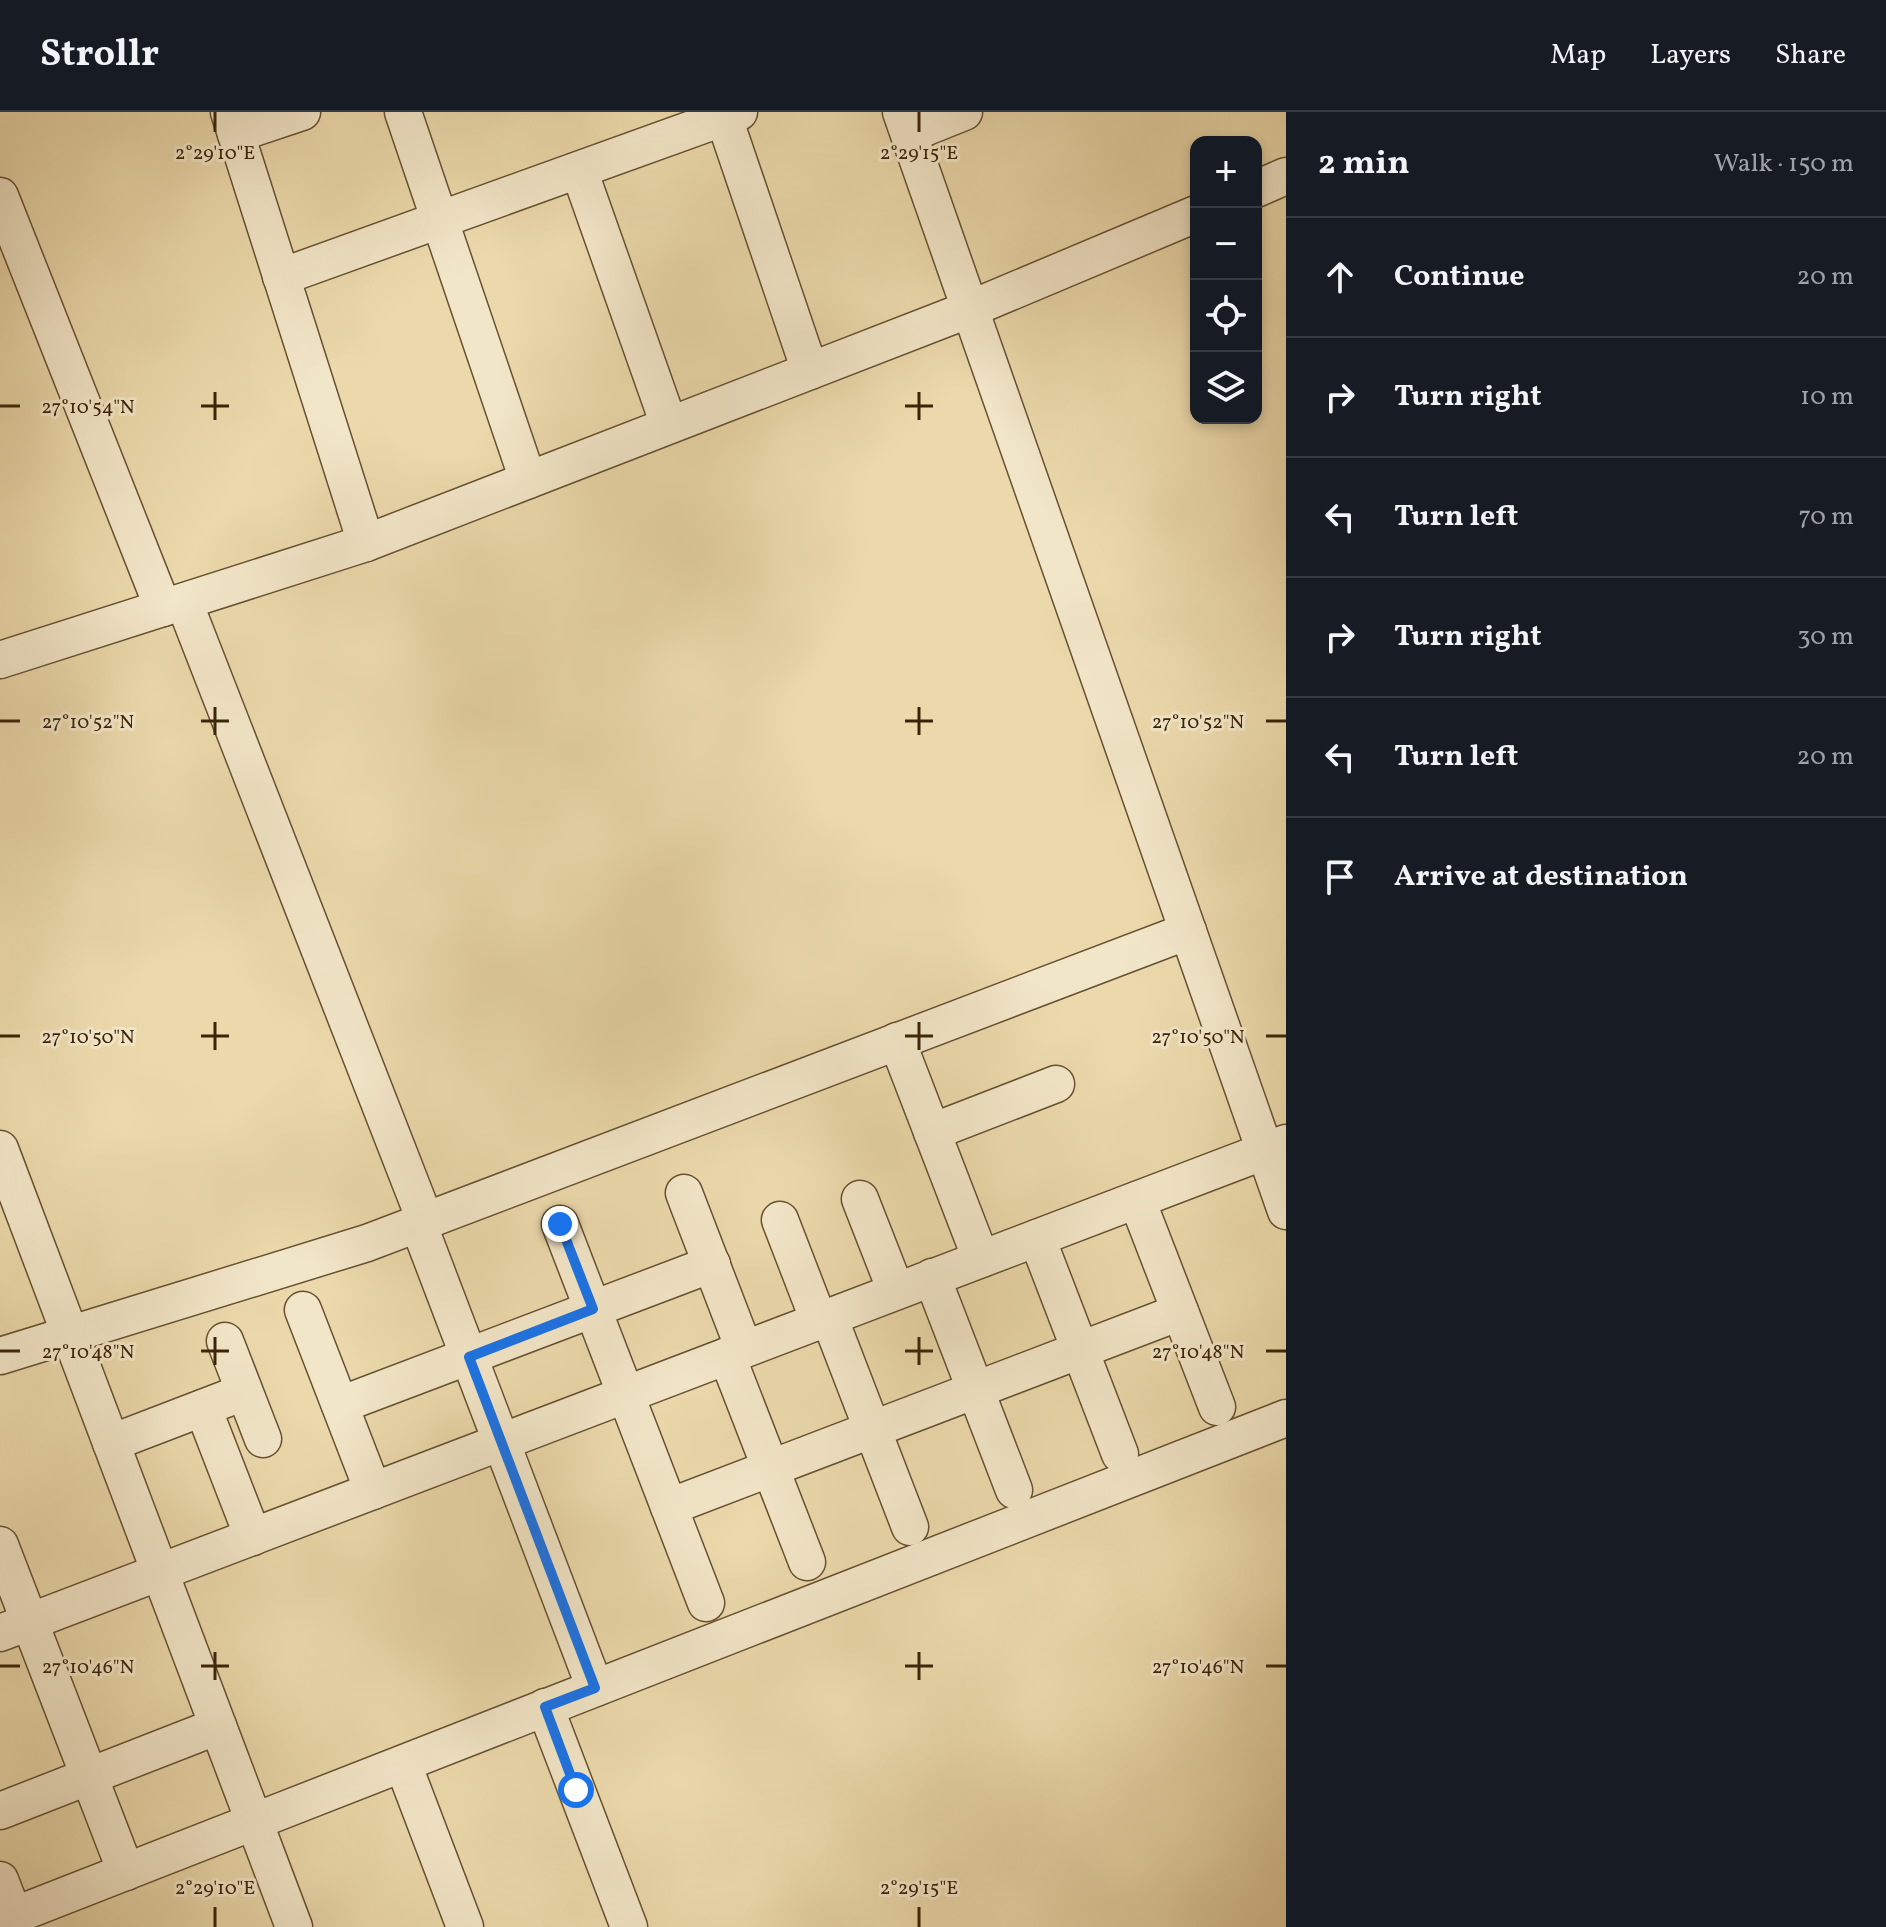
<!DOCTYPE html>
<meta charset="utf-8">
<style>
body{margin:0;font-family:Vollkorn,serif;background:#20242c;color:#f1f3f6}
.controls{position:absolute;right:24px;top:24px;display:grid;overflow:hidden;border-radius:16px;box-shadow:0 4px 12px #0003}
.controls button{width:72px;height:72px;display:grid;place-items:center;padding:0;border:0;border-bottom:2px solid #363941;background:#171b24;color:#f1f3f6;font:40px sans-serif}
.stop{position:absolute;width:24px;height:24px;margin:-18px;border:6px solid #1a73e8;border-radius:50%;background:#fff}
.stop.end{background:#1a73e8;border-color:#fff;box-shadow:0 2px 8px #0008}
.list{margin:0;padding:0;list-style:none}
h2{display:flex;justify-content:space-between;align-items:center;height:104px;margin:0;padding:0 32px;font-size:34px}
h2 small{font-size:26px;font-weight:400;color:#9ea1a6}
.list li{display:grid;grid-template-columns:52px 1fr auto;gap:24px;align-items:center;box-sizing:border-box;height:120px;padding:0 32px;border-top:2px solid #363941}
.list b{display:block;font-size:30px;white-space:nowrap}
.list em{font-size:26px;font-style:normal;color:#9ea1a6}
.icon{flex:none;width:44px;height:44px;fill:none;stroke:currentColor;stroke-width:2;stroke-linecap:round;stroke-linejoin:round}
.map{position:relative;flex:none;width:1286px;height:1815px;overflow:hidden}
header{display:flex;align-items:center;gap:48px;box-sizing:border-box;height:112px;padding:0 40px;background:#171b24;border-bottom:2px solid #363941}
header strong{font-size:38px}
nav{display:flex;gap:44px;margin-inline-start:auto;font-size:28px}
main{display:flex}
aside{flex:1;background:#171b24}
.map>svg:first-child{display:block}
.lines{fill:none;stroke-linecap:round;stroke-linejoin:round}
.minor-casing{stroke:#665132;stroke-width:39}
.minor{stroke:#f2e6c8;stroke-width:36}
.route{stroke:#1a73e8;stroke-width:10}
.ticks{fill:none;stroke:#3a2409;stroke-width:3}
.ticks-label{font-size:20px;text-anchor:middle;fill:#3a2409;stroke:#f2e6c8;stroke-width:6;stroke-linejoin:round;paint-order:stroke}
</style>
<header>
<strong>Strollr</strong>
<nav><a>Map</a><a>Layers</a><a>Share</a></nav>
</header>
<main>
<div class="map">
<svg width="1286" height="1815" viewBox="0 0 1286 1815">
<rect width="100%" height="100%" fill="#ebd9ab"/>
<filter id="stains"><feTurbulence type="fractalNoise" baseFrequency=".0025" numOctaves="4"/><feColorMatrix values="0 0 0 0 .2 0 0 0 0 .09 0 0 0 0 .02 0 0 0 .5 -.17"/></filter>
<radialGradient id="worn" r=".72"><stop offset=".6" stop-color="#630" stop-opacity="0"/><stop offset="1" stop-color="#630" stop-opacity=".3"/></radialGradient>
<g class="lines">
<defs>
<g id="minor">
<path d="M229,0L366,431"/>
<path d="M403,0L528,368"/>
<path d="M722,0L810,259"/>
<path d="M901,0L1286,1099"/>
<path d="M236,22L302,0"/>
<path d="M909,22L964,0"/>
<path d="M579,58L669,313"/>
<path d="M1256,77L1286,64"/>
<path d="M0,84L163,496"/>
<path d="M281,165L739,0"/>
<path d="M184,490L425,1108"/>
<path d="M0,548L366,431L970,197L1196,102"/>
<path d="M897,929L981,1147"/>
<path d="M932,1020L1056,972"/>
<path d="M0,1037L294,1815"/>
<path d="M684,1081L744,1237"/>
<path d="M860,1087L896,1179"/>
<path d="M1137,1088L1217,1295"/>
<path d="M780,1108L819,1209"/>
<path d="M418,1111L595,1576"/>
<path d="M560,1112L706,1491"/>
<path d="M1037,1126L1120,1342"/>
<path d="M932,1165L1014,1378"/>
<path d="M303,1198L373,1379"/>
<path d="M829,1205L910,1415"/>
<path d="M225,1229L263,1327"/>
<path d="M0,1244L367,1131L1188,819"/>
<path d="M727,1244L807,1450"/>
<path d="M340,1293L712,1152"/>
<path d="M203,1296L253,1425"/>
<path d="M111,1331L244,1280"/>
<path d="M669,1395L1180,1200"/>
<path d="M0,1433L126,1760"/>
<path d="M0,1521L1286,1031"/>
<path d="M545,1595L629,1815"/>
<path d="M403,1652L465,1815"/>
<path d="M0,1699L218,1614"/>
<path d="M0,1768L14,1804"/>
<path d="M0,1809L1286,1306"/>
</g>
</defs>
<use href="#minor" class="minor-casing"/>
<use href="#minor" class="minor"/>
</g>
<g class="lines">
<path class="route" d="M560,1112L593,1197L469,1245L595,1576L545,1595L576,1678"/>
</g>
<path class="ticks" d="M215,0V20M919,0V20M215,280V308M919,280V308M0,294H20M201,294H229M905,294H933M215,595V623M919,595V623M0,609H20M201,609H229M905,609H933M1266,609H1286M215,910V938M919,910V938M0,924H20M201,924H229M905,924H933M1266,924H1286M215,1225V1253M919,1225V1253M0,1239H20M201,1239H229M905,1239H933M1266,1239H1286M215,1540V1568M919,1540V1568M0,1554H20M201,1554H229M905,1554H933M1266,1554H1286M215,1795V1815M919,1795V1815"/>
<g class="ticks-label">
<text x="215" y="47">2°29'10"E</text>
<text x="919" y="47">2°29'15"E</text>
<text x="88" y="301">27°10'54"N</text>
<text x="88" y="616">27°10'52"N</text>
<text x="1198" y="616">27°10'52"N</text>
<text x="88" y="931">27°10'50"N</text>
<text x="1198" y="931">27°10'50"N</text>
<text x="88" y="1246">27°10'48"N</text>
<text x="1198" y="1246">27°10'48"N</text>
<text x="88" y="1561">27°10'46"N</text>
<text x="1198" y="1561">27°10'46"N</text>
<text x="215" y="1782">2°29'10"E</text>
<text x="919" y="1782">2°29'15"E</text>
</g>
<rect width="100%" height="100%" filter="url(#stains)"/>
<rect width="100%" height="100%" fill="url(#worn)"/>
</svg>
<div class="controls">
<button>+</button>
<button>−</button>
<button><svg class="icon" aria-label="locate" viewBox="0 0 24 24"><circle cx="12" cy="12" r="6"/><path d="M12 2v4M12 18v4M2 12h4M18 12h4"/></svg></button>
<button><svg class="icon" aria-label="layers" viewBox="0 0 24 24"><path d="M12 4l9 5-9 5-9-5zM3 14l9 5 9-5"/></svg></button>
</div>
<div class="stop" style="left:576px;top:1678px"></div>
<div class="stop end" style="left:560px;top:1112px"></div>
</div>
<aside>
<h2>2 min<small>Walk · 150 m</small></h2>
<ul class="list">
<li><svg class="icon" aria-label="ahead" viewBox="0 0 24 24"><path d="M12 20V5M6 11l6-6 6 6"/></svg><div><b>Continue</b></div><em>20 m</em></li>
<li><svg class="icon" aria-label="right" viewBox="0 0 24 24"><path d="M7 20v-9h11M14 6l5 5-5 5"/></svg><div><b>Turn right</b></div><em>10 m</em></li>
<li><svg class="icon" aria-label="left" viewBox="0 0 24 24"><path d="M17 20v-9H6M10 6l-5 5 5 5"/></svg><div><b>Turn left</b></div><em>70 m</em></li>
<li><svg class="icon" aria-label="right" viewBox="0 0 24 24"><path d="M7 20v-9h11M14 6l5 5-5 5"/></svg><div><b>Turn right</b></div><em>30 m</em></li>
<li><svg class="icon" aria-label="left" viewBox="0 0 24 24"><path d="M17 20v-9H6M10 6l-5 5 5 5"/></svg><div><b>Turn left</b></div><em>20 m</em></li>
<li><svg class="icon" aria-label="arrive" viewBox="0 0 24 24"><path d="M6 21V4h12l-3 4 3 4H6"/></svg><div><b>Arrive at destination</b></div></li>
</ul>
</aside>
</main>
